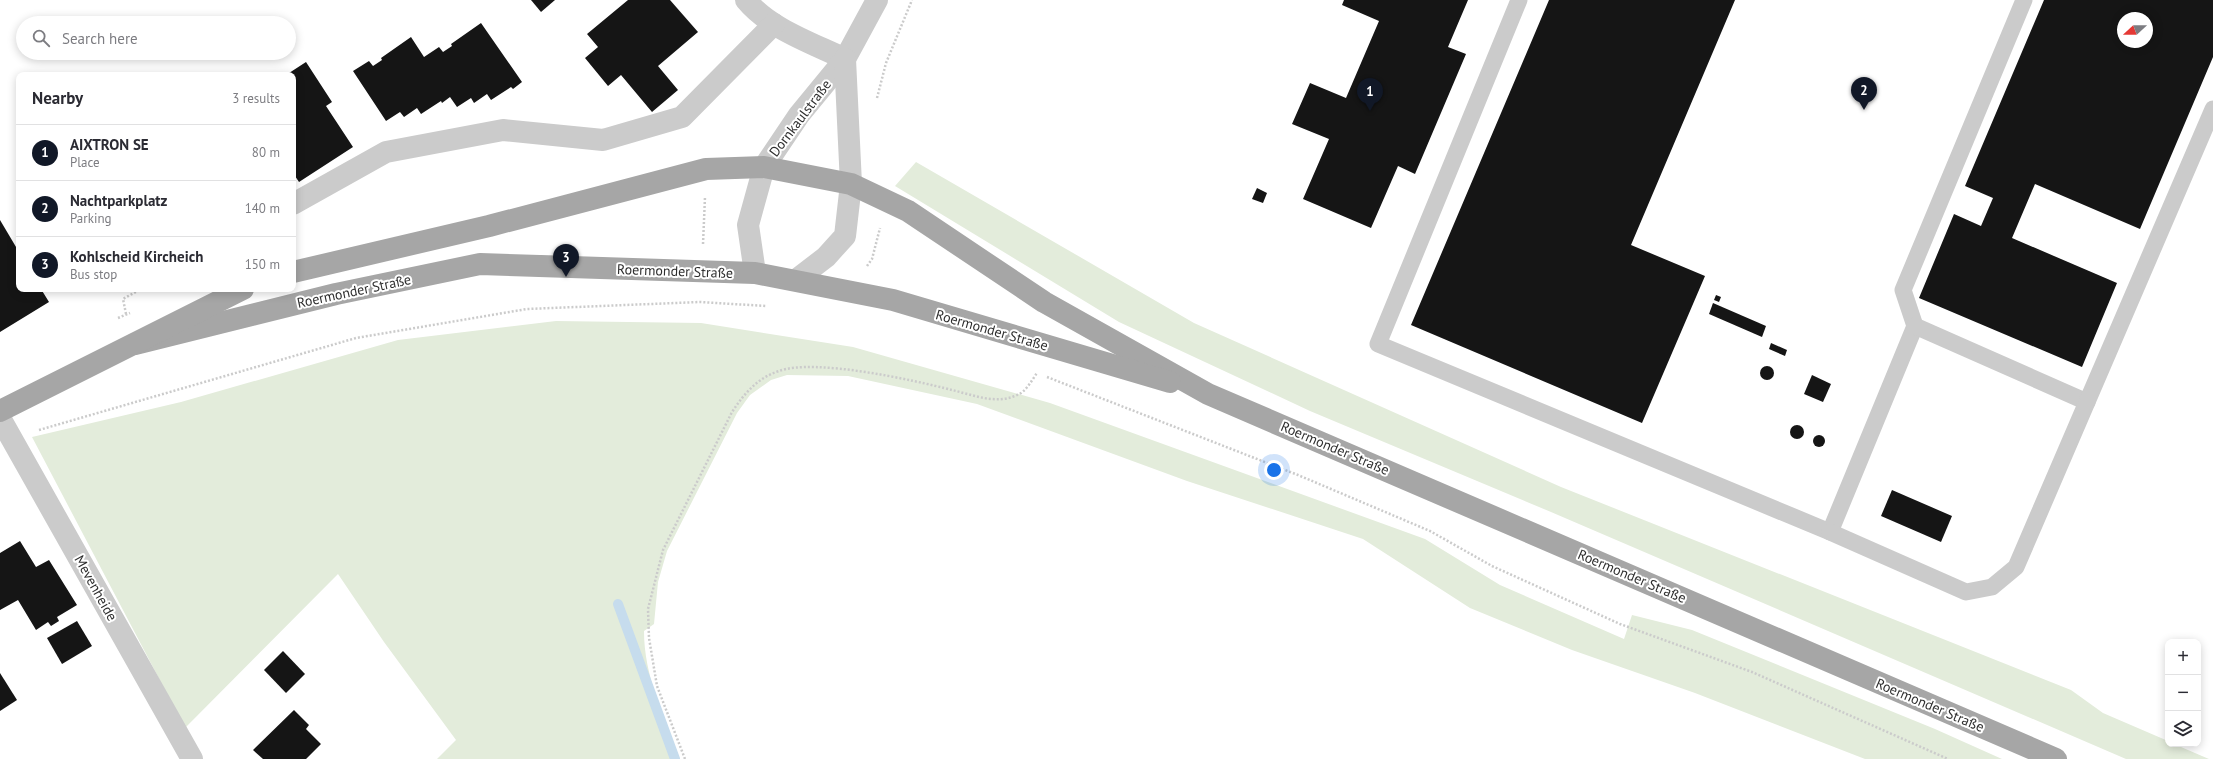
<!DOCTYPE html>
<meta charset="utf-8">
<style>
body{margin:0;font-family:"PT Sans",sans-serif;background:#f7f7f7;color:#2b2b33}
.controls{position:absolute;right:12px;bottom:12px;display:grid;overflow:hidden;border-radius:8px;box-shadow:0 2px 10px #0003}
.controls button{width:36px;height:36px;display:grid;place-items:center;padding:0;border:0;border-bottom:1px solid #e1e1e2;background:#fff;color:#2b2b33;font:20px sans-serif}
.compass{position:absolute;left:2117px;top:12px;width:36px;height:36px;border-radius:50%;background:#fff;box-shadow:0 2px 10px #0003;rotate:249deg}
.you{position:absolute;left:1274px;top:470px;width:14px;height:14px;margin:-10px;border:3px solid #fff;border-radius:50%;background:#1a73e8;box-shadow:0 0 0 6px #1a73e833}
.badge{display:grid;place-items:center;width:26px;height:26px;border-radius:50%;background:#111827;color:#fff;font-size:13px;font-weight:700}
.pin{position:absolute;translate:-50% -33px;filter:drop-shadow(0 1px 2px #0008)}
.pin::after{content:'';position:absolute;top:21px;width:14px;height:12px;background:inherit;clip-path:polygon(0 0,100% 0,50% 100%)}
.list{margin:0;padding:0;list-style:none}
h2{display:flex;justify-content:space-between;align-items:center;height:52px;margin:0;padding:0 16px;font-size:17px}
h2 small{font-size:13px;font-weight:400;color:#7c7c81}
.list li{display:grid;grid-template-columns:26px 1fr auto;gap:12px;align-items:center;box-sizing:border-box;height:56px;padding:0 16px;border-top:1px solid #e1e1e2}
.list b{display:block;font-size:15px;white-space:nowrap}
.list p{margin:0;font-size:13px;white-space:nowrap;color:#7c7c81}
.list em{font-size:13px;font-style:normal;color:#7c7c81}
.icon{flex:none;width:22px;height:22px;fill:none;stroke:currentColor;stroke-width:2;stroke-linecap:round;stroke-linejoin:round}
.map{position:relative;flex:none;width:2213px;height:759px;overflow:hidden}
.search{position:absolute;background:#fff;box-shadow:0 2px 10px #0003;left:16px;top:16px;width:280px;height:44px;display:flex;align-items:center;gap:10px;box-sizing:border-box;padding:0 14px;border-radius:22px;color:#7c7c81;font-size:15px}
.panel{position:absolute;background:#fff;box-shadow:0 2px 10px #0003;left:16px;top:72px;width:280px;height:220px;border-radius:8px}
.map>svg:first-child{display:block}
.green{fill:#e3ecdb}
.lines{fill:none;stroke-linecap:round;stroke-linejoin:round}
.stream{stroke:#c6dced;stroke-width:10}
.building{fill:#151515;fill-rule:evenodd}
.path{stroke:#cbcbcb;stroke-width:2.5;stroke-dasharray:2 2;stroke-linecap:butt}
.service{stroke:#cbcbcb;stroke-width:17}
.minor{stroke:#cbcbcb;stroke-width:22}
.tertiary{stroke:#cbcbcb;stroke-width:22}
.primary{stroke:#a6a6a6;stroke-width:22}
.labels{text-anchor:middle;stroke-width:4;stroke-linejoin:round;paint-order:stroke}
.street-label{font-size:14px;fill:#2e2e2e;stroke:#fff}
</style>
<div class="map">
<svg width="2213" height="759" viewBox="0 0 2213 759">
<rect width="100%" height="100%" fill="#fff"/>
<g class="green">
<path d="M916,162L1194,323L1561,487L2071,690L2103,713L2168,741V744H2174L2209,759H2126L1551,512L1310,411L1119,322L895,186Z"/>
<path d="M556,321L701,323L853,347L1050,403L1425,539L1500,585L1624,639L1632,615L1692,630L1935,729L2002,759H1865L1695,693L1572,650L1470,608L1363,539L1187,481L977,404L848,376L787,375L771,380L750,395L737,413L667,551L658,582L654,624L644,631C644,676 664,718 680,759H437L456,740L384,642L338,574L185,728L32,437L181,402L398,340Z"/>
</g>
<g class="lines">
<path class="stream" d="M618,604L675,759"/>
</g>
<g class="building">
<path d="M531,0H555L541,12Z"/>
<path d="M628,0H670L698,32L658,66L678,90L652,112L621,75L608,86L585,58L598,47L587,34Z"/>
<path d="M1344,0H1468L1448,47L1466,54L1415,174L1398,166L1371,228L1303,199L1329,139L1292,124L1310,83L1346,98L1379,21L1342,5Z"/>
<path d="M1549,0H1735L1631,245L1705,276L1642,423L1411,325Z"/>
<path d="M2044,0H2213V57L2140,229L2035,184L2012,238L2117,283L2082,367L1919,298L1954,214L1981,226L1993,198L1965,186ZM2123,18H2147V42H2123Z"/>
<path d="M481,23L522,82L513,89L511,87L491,100L487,94L474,103L471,98L457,107L450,97L442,103L441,101L421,114L417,108L404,117L400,112L386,121L353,71L369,61L373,66L382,60L381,58L411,37L424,57L439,47L443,52L452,46L451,44Z"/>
<path d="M306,62L332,102L326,106L353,147L299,182L293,173V75H286Z"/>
<path d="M1257,188L1267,193L1263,203L1252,199Z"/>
<path d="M0,220L19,252V289H41L49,302L0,332Z"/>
<path d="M1716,295L1721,297L1719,302L1714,300Z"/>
<path d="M1713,303L1766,326L1762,337L1709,314Z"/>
<path d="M1771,343L1787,350L1785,356L1769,349Z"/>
<circle cx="1767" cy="373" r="7"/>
<path d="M1812,375L1831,384L1823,402L1804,394Z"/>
<circle cx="1797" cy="432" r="7"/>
<circle cx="1819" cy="441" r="6"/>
<path d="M1892,490L1952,516L1941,542L1881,516Z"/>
<path d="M20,541L36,567L49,560L77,605L57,617L59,621L51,626L48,622L36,630L18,600L0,610V553Z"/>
<path d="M77,621L92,646L62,664L47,638Z"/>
<path d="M283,651L305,674L286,693L264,670Z"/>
<path d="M0,673L17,700L0,711Z"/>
<path d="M294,710L309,725L306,729L321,744L306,759H263L253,750Z"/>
</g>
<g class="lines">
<g class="path">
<path d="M877,98L886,63L912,0"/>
<path d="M703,244L705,197"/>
<path d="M867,266L872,259L880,228"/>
<path d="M126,314L123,299L141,289"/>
<path d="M118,318L130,313"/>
<path d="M1047,377L1298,475L1430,531L1492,566L1620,624L1752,672L1948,759"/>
<path d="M39,430L356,338L527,309L700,302L766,306"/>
<path d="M685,759L657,686L649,638L648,609L663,550L732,412C744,394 757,378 779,371C815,358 913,380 952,390C973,395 997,405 1017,395C1026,392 1032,380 1037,373"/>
</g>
<g class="service">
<path d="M1519,0L1378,344L1830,532L1915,326L1903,290L2024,0"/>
<path d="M1915,326L2087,402"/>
<path d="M1830,532L1966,592L1992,587L2016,567L2213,109"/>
</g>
<g class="minor">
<path d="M746,0C770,29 812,43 845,59"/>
<path d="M293,204L386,152L503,130L603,140L682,117L774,24"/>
<path d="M0,418L192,759"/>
</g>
<g class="tertiary">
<path d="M755,273L748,225L764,167L799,115L845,59L877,0"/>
<path d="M796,280L826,257L845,236L851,184L845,59"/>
</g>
<g class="primary">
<path d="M293,272L489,226L706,169L764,167L851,184L908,211L1044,302L1208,394L2056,759"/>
<path d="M135,344L336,294L480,264L755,273L893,300L1170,382"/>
<path d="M0,411L243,289"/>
</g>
</g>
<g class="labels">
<g class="street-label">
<text transform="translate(800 118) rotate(-53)" y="5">Dornkaulstraße</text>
<text transform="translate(675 271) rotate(2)" y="5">Roermonder Straße</text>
<text transform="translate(354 291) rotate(-12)" y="5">Roermonder Straße</text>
<text transform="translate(992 330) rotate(16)" y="5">Roermonder Straße</text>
<text transform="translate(1335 448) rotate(23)" y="5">Roermonder Straße</text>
<text transform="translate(1632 576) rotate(23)" y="5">Roermonder Straße</text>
<text transform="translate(96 588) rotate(61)" y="5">Mevenheide</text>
<text transform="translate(1930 705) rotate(23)" y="5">Roermonder Straße</text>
</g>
</g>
</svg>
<div class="controls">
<button>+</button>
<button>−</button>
<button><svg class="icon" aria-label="layers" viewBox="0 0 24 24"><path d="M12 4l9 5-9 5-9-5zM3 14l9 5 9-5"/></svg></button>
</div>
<svg class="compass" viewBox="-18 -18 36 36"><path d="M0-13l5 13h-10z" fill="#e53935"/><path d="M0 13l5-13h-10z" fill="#7c7c81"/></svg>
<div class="you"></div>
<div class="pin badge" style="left:1370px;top:111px">1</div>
<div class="pin badge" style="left:1864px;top:110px">2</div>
<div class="pin badge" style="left:566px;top:277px">3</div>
<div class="search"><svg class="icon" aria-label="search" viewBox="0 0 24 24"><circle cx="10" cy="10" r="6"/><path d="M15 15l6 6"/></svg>Search here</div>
<section class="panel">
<h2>Nearby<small>3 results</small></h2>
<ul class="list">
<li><span class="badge">1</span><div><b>AIXTRON SE</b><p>Place</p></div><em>80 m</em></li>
<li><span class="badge">2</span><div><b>Nachtparkplatz</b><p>Parking</p></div><em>140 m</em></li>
<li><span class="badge">3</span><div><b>Kohlscheid Kircheich</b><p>Bus stop</p></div><em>150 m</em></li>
</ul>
</section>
</div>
